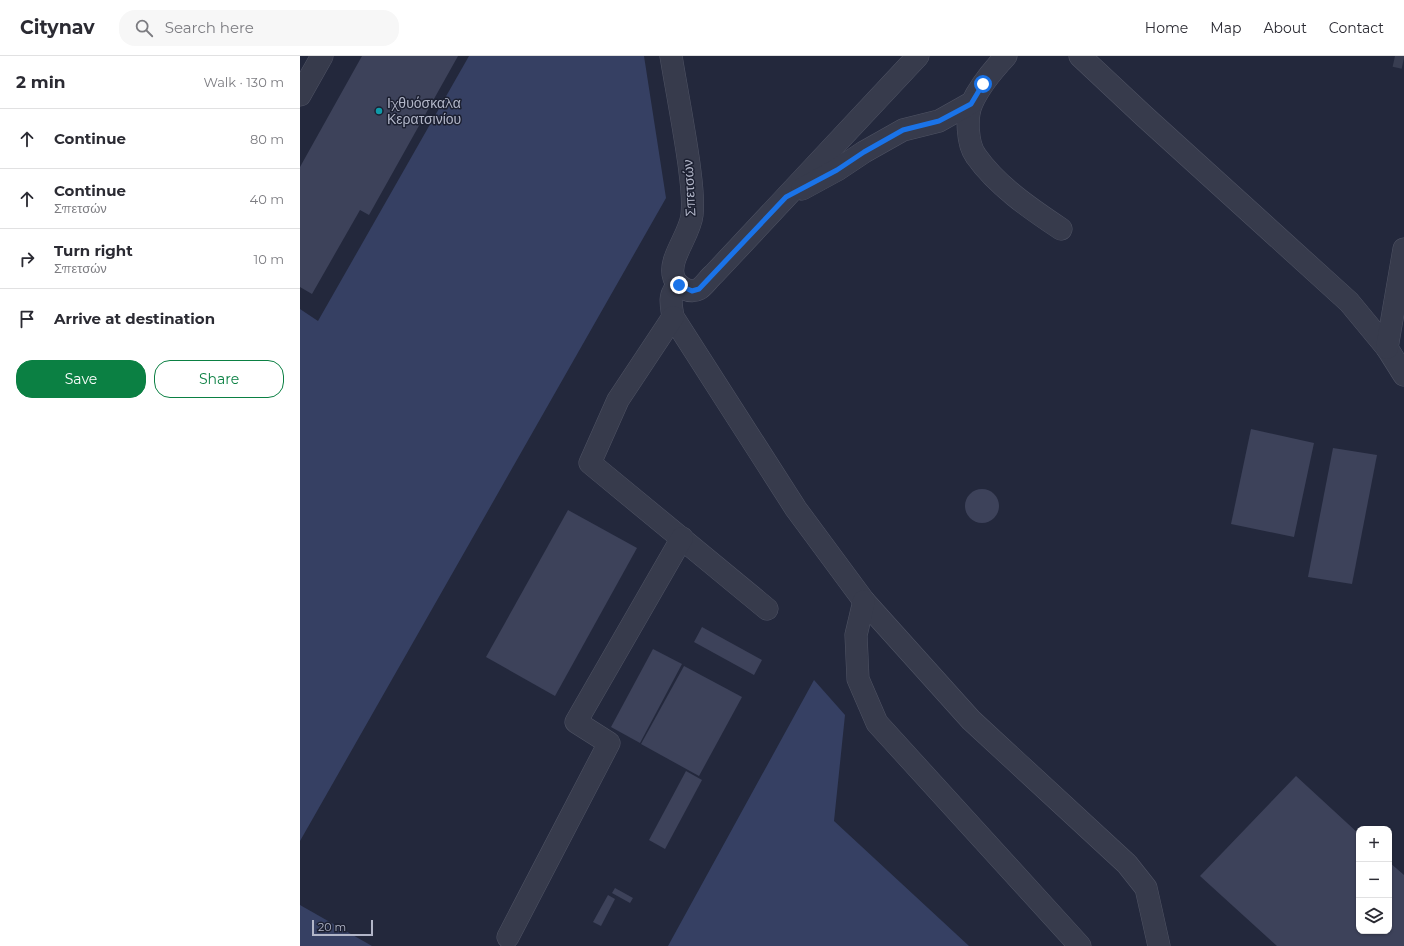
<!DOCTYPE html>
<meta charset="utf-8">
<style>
body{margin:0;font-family:Montserrat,sans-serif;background:#f7f7f7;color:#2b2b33}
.controls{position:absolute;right:12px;bottom:12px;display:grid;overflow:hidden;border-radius:8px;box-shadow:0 1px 3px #0004}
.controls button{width:36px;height:36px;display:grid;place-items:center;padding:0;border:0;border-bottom:1px solid #e1e1e2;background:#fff;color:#2b2b33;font:20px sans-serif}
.scale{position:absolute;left:12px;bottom:10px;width:61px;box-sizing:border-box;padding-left:4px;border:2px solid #b2b6c8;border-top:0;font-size:11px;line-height:14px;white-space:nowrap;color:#b2b6c8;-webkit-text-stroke:3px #1c2031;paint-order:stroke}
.stop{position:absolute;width:12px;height:12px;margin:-9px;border:3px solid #1a73e8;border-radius:50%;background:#fff}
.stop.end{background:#1a73e8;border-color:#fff;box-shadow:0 1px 4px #0008}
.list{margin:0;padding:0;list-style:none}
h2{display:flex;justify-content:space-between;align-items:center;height:52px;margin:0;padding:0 16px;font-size:17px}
h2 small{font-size:13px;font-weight:400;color:#7c7c81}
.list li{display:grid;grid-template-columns:26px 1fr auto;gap:12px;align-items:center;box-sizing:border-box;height:60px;padding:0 16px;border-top:1px solid #e1e1e2}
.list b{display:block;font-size:15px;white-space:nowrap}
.list p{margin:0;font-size:13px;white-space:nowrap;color:#7c7c81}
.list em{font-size:13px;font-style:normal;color:#7c7c81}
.actions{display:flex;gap:8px;padding:12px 16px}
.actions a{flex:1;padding:9px 0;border:1px solid #0b8043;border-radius:16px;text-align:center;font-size:14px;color:#0b8043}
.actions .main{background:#0b8043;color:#fff}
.icon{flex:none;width:22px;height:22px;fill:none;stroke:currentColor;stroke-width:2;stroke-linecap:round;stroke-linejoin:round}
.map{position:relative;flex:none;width:1104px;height:890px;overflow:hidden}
header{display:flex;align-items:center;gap:24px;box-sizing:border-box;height:56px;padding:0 20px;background:#fff;border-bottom:1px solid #e1e1e2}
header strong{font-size:19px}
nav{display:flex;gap:22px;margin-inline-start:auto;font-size:14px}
.search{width:280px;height:36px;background:#f7f7f7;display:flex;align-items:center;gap:10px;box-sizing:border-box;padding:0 14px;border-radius:16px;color:#7c7c81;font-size:15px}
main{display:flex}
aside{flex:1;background:#fff}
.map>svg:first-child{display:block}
.water{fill:#364063}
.building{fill:#3d425a}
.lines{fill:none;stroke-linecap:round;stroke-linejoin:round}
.major-tunnel{stroke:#383d51;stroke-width:22;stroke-dasharray:22 11;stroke-linecap:butt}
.minor-casing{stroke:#4f5364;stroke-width:23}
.minor{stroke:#373b4c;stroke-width:22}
.route{stroke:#1a73e8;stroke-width:5}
.culture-dot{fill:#0f9aa8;stroke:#1c2031;stroke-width:1.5}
.labels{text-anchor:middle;stroke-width:3;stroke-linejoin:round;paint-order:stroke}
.poi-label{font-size:14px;fill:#b2b6c8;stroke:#1c2031;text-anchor:start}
.street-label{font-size:14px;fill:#b2b6c8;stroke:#1c2031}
</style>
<header>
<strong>Citynav</strong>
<div class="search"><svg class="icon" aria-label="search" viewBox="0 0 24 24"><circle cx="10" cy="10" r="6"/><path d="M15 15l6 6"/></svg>Search here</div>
<nav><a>Home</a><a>Map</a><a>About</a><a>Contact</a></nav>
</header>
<main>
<aside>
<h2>2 min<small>Walk · 130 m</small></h2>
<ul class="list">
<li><svg class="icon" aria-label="ahead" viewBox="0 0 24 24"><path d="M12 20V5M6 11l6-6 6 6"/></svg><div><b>Continue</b></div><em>80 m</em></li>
<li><svg class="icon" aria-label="ahead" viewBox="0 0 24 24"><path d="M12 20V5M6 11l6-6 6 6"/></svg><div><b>Continue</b><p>Σπετσών</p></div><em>40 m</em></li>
<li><svg class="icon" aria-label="right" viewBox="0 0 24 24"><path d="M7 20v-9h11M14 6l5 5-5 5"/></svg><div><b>Turn right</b><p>Σπετσών</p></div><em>10 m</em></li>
<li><svg class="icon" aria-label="arrive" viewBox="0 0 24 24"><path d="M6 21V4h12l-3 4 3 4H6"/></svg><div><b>Arrive at destination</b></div></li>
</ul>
<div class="actions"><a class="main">Save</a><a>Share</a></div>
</aside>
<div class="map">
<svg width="1104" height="890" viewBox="0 0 1104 890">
<rect width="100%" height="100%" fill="#23283c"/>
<g class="water">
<path d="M169,0H344L366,142L0,785V253L18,265Z"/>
<path d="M514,624L545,659L534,765L669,890H368Z"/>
<path d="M0,849L72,890H0Z"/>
</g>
<g class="building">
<path d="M62,0H158L69,159L60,154L12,238L0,231V111Z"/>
<path d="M951,373L1014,387L994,481L931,468Z"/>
<path d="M1033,392L1077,399L1052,528L1008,521Z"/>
<circle cx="682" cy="450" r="17"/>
<path d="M268,454L337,492L255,640L186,601Z"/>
<path d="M402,571L462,604L454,619L394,586Z"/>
<path d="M353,593L382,608L340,687L311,671Z"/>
<path d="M384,610L442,641L399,720L341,688Z"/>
<path d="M386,715L402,724L365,793L349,784Z"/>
<path d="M996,720L1059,778V875H1089V806L1104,819V890H977L900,820Z"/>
<path d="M315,832L333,842L330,847L312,837Z"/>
<path d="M308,839L315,843L301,870L293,866Z"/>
</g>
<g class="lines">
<path class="major-tunnel" d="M1095,0L1104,2"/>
<defs>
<g id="minor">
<path d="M371,0C377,36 384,72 389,108C391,125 394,142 392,159C390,179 367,204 374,222C377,231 390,238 399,233C404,230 409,222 414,218L618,0"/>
<path d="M706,0C693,14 680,29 672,47C666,60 667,88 676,100C697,130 731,153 761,173"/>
<path d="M780,0L844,60L1049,246L1087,292L1104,319"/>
<path d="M0,39L22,0"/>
<path d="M502,133L537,114L564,96L603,74L639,65L671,47"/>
<path d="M379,229C368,238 371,248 373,261L496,453L564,545L671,664L827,808L846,832L859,890"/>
<path d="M373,261L318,344L290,407L467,553"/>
<path d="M1087,292L1104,193"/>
<path d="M564,545L556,579L558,623L577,667L780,890"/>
<path d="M208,881L309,687L276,666L382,482"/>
</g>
</defs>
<use href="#minor" class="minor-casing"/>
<use href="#minor" class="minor"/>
</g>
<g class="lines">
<path class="route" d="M379,229L392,235L399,233L486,141L537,114L564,96L603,74L639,65L671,48L683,28"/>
</g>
<circle class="culture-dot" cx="79" cy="55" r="4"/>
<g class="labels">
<g class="poi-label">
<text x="87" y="52">Ιχθυόσκαλα<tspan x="87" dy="16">Κερατσινίου</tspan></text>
</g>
<g class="street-label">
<text transform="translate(389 132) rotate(-93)" y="5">Σπετσών</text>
</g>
</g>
</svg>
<div class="controls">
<button>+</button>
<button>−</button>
<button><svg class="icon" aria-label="layers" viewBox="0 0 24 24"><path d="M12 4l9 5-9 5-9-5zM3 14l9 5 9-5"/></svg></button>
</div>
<div class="scale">20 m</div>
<div class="stop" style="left:683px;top:28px"></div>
<div class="stop end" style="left:379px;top:229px"></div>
</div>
</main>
